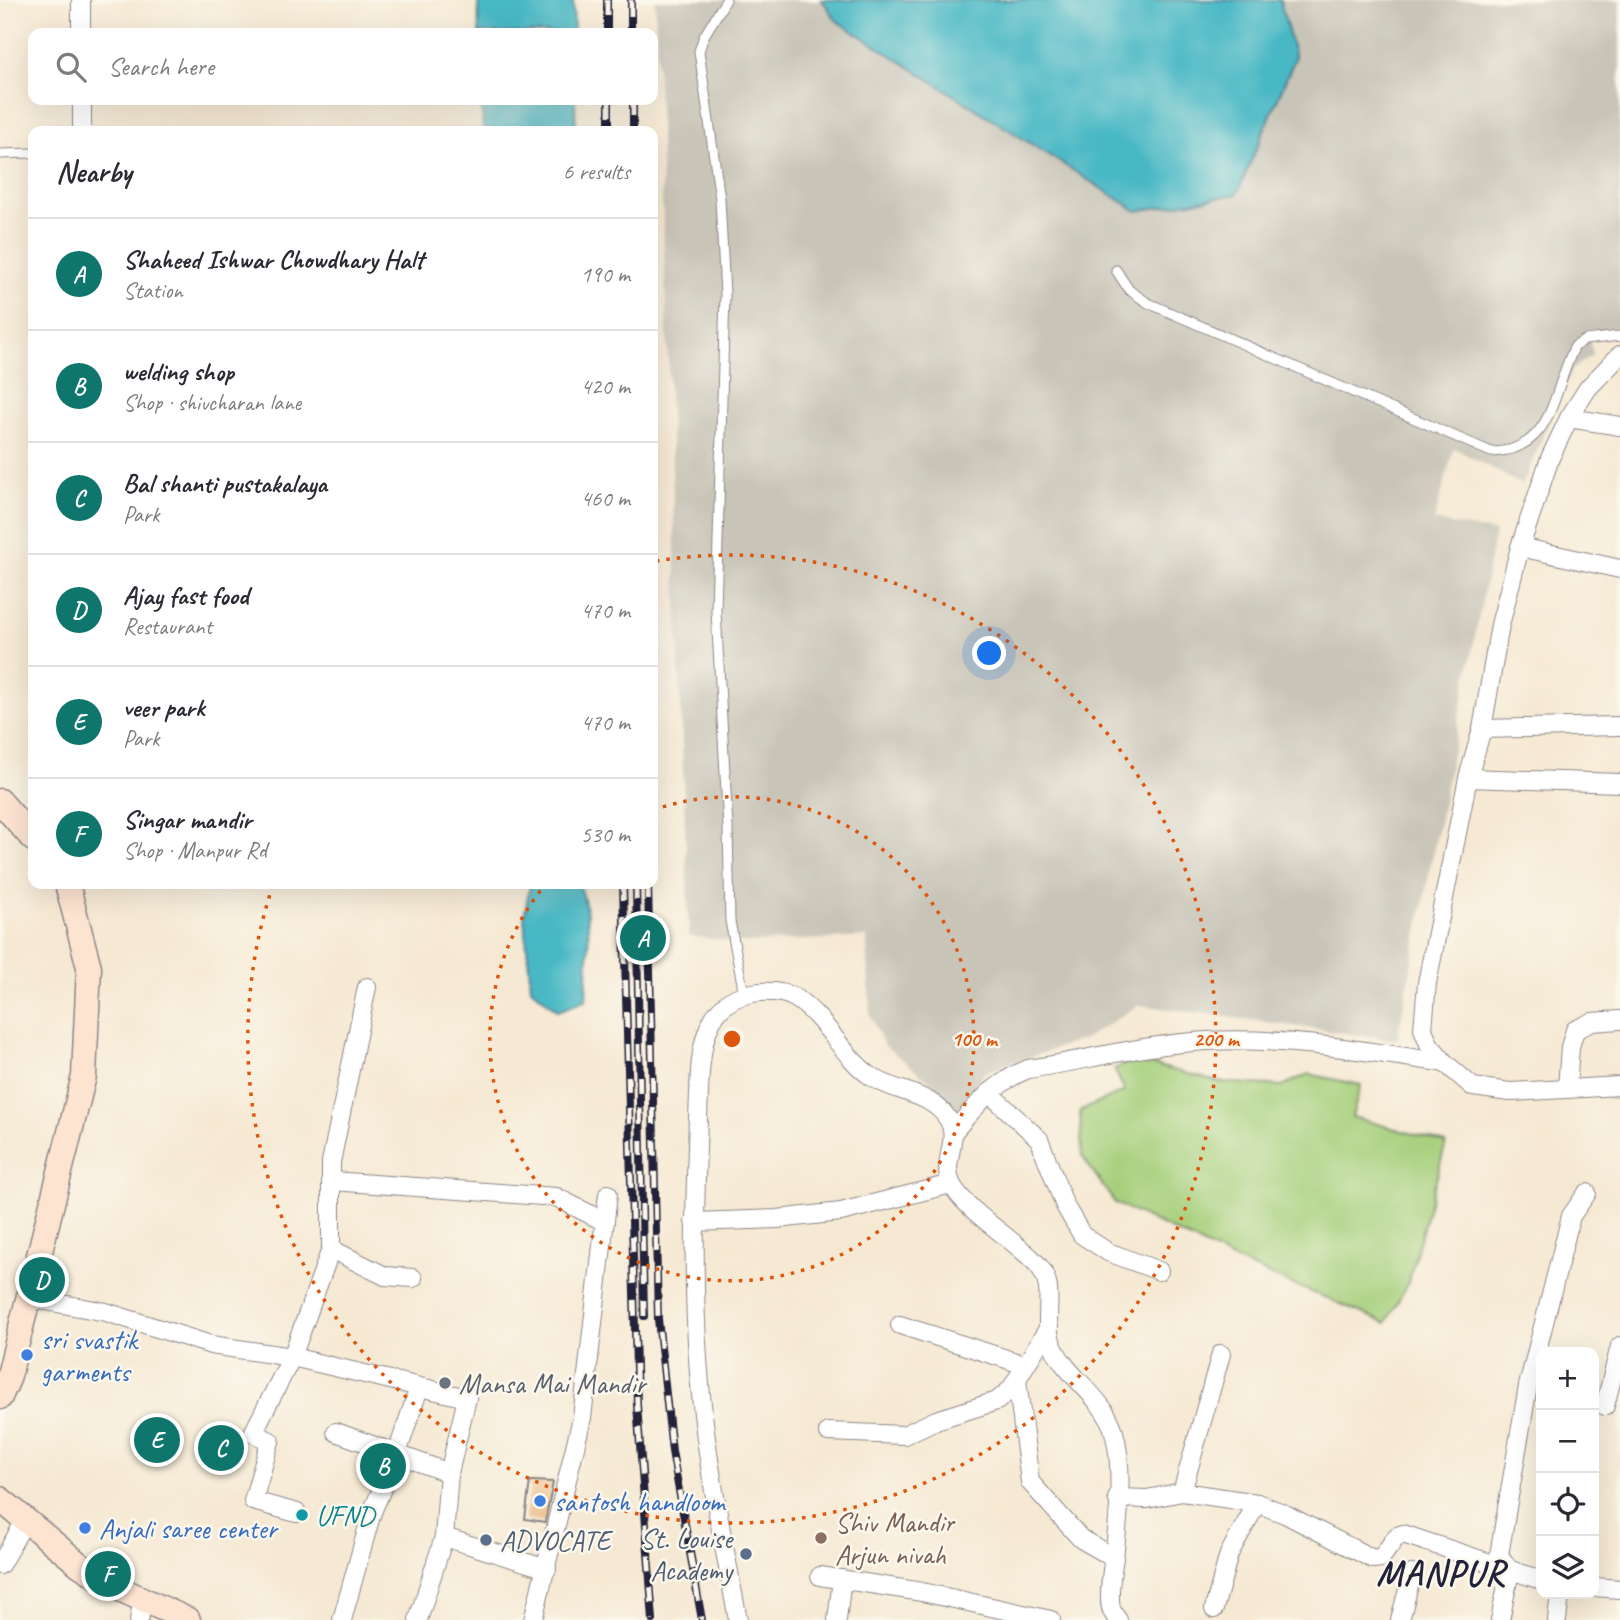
<!DOCTYPE html>
<meta charset="utf-8">
<style>
body{margin:0;font-family:Caveat,sans-serif;background:#f2f2f3;color:#2b2b33}
.controls{position:absolute;right:21px;bottom:21px;display:grid;overflow:hidden;border-radius:14px;box-shadow:0 7px 28px #0002}
.controls button{width:63px;height:63px;display:grid;place-items:center;padding:0;border:0;border-bottom:2px solid #e1e1e2;background:#fff;color:#2b2b33;font:35px sans-serif}
.you{position:absolute;left:990px;top:654px;width:24px;height:24px;margin:-18px;border:5px solid #fff;border-radius:50%;background:#1a73e8;box-shadow:0 0 0 10px #1a73e833}
.badge{display:grid;place-items:center;width:46px;height:46px;border-radius:50%;background:#0f766e;color:#fff;font-size:23px;font-weight:700}
.pin{position:absolute;translate:-50% -50%;border:4px solid #fff;box-shadow:0 2px 7px #0006}
.list{margin:0;padding:0;list-style:none}
h2{display:flex;justify-content:space-between;align-items:center;height:91px;margin:0;padding:0 28px;font-size:30px}
h2 small{font-size:23px;font-weight:400;color:#7c7c81}
.list li{display:grid;grid-template-columns:46px 1fr auto;gap:21px;align-items:center;box-sizing:border-box;height:112px;padding:0 28px;border-top:2px solid #e1e1e2}
.list b{display:block;font-size:26px;white-space:nowrap}
.list p{margin:0;font-size:23px;white-space:nowrap;color:#7c7c81}
.list em{font-size:23px;font-style:normal;color:#7c7c81}
.icon{flex:none;width:38px;height:38px;fill:none;stroke:currentColor;stroke-width:2;stroke-linecap:round;stroke-linejoin:round}
.map{position:relative;flex:none;width:1620px;height:1620px;overflow:hidden}
.search{position:absolute;background:#fff;box-shadow:0 7px 28px #0002;left:28px;top:28px;width:630px;height:77px;display:flex;align-items:center;gap:18px;box-sizing:border-box;padding:0 24px;border-radius:14px;color:#7c7c81;font-size:26px}
.panel{position:absolute;background:#fff;box-shadow:0 7px 28px #0002;left:28px;top:126px;width:630px;height:763px;border-radius:14px}
.map>svg:first-child{display:block}
.industrial{fill:#c8c4b8}
.green{fill:#a5cf7a;stroke:#64785a;stroke-width:2}
.water{fill:#4ab8c5;stroke:#366d80;stroke-width:2}
.building{fill:#e9b47a}
.lines{fill:none;stroke-linecap:round;stroke-linejoin:round}
.lane-casing{stroke:#8c8687;stroke-width:11}
.street-casing{stroke:#8c8687;stroke-width:20}
.secondary-casing{stroke:#8c8687;stroke-width:27}
.lane{stroke:#fff;stroke-width:9}
.street{stroke:#fff;stroke-width:18}
.secondary{stroke:#fde4d1;stroke-width:24}
.rail-casing{stroke:#22223b;stroke-width:8}
.rail{stroke:#fbf7ec;stroke-width:5;stroke-dasharray:16;stroke-linecap:butt}
.ring{fill:none;stroke:#de560e;stroke-width:3.5;stroke-dasharray:3.5 7}
.shop-dot{fill:#3f7fe0;stroke:#fbf7ec;stroke-width:2.5}
.worship-dot{fill:#6b7280;stroke:#fbf7ec;stroke-width:2.5}
.culture-dot{fill:#0f9aa8;stroke:#fbf7ec;stroke-width:2.5}
.education-dot{fill:#8d6e63;stroke:#fbf7ec;stroke-width:2.5}
.service-dot{fill:#5c6f8a;stroke:#fbf7ec;stroke-width:2.5}
.labels{text-anchor:middle;stroke-width:5;stroke-linejoin:round;paint-order:stroke}
.shop-label{font-size:28px;fill:#366cbe;stroke:#fbf7ec;text-anchor:start}
.worship-label{font-size:28px;fill:#5b616d;stroke:#fbf7ec;text-anchor:start}
.culture-label{font-size:28px;fill:#0d838f;stroke:#fbf7ec;text-anchor:start}
.education-label{font-size:28px;fill:#785e54;stroke:#fbf7ec;text-anchor:start}
.service-label{font-size:28px;fill:#4e5e75;stroke:#fbf7ec;text-anchor:end}
.district-label{font-size:35px;font-weight:bold;letter-spacing:2px;fill:#22223b;stroke:#fbf7ec}
.centre{fill:#de560e;stroke:#fbf7ec;stroke-width:3.5}
.ring-label{font-size:21px;text-anchor:middle;font-weight:bold;fill:#de560e;stroke:#fbf7ec;stroke-width:5;stroke-linejoin:round;paint-order:stroke}
</style>
<div class="map">
<svg width="1620" height="1620" viewBox="0 0 1620 1620">
<rect width="100%" height="100%" fill="#fbf7ec"/>
<filter id="ink" filterUnits="userSpaceOnUse"><feTurbulence type="fractalNoise" baseFrequency=".0143" numOctaves="2"/><feDisplacementMap in="SourceGraphic" scale="14" xChannelSelector="R" yChannelSelector="G"/><feConvolveMatrix kernelMatrix="1 2 1 2 8 2 1 2 1" color-interpolation-filters="sRGB"/></filter>
<filter id="wash" filterUnits="userSpaceOnUse"><feTurbulence type="fractalNoise" baseFrequency=".00686" numOctaves="4" result="noise"/><feDisplacementMap in="SourceGraphic" scale="28" xChannelSelector="R" yChannelSelector="G"/><feGaussianBlur stdDeviation="1.57" result="paint"/><feColorMatrix in="noise" values="0 0 0 0 0 0 0 0 0 0 0 0 0 0 0 0 0 1.4 0 .05"/><feComposite in="paint" operator="in"/></filter>
<g filter="url(#wash)">
<rect width="100%" height="100%" fill="#f6e9d3"/>
<path class="industrial" d="M655,0H1620V328L1587,330L1593,354L1572,370L1522,485L1454,448L1434,521L1495,532L1397,1040L1139,1005L1084,1039L985,1072L958,1110L932,1083L884,1045L870,1015L867,937L744,943L689,936Z"/>
<path class="green" d="M1135,1060L1218,1082L1282,1086L1309,1074L1361,1085L1352,1117L1446,1143L1408,1283L1386,1323L1239,1262L1115,1203L1082,1156L1080,1111L1125,1091L1114,1069Z"/>
<g class="water">
<path d="M478,0H573L574,33H479Z"/>
<path d="M822,0H1280L1295,58L1237,194L1137,211L837,21Z"/>
<path d="M482,100H575L576,131H483Z"/>
<path d="M530,884H579C594,918 587,963 586,1000L558,1011L531,988L524,917Z"/>
</g>
<g id="blocks">
<path class="building" d="M530,1481L553,1482L545,1522L525,1519Z"/>
</g>
</g>
<g filter="url(#ink)">
<use href="#blocks" fill-opacity="0" stroke="#8c8687" stroke-width="2"/>
<g class="lines">
<defs>
<g id="lane">
<path d="M726,0L704,36L699,51L720,199L725,294L716,611L728,828L730,921L744,994"/>
<path d="M0,154L33,153"/>
<path d="M1116,270L1129,290L1148,303L1491,452C1555,451 1552,390 1575,346L1585,340L1620,336"/>
</g>
<g id="street">
<path d="M81,0V33"/>
<path d="M82,100V131"/>
<path d="M1620,355L1588,388L1569,418L1550,458L1520,547L1500,625L1482,729L1468,778L1427,983L1423,1029L1429,1044L1445,1063L1473,1087L1510,1092L1620,1086"/>
<path d="M1569,418L1620,426"/>
<path d="M1520,547L1620,569"/>
<path d="M1482,729L1620,726"/>
<path d="M1468,778L1620,783"/>
<path d="M367,987L331,1162V1249L385,1276L413,1278"/>
<path d="M1567,1089L1570,1047L1575,1030L1592,1022L1620,1020"/>
<path d="M989,1093L1039,1139L1065,1206L1082,1235L1108,1252L1159,1271"/>
<path d="M953,1132C976,1106 995,1082 1028,1069C1087,1060 1147,1044 1207,1041C1287,1037 1366,1051 1445,1063"/>
<path d="M332,1181L556,1197L605,1222"/>
<path d="M694,1222L777,1219L841,1212L951,1184"/>
<path d="M30,1298L106,1312L211,1345L292,1357L467,1398L449,1473L444,1537L418,1620"/>
<path d="M900,1325L1025,1365"/>
<path d="M1017,1380L1030,1482L1081,1539L1114,1558"/>
<path d="M1605,1406L1620,1346"/>
<path d="M336,1432L449,1473"/>
<path d="M828,1432L904,1435L936,1420L997,1401L1011,1389L1049,1327"/>
<path d="M1182,1492L1221,1354"/>
<path d="M1117,1498L1147,1499L1182,1492L1257,1503L1285,1514L1373,1559L1381,1558L1397,1536L1403,1534L1541,1580"/>
<path d="M297,1513L253,1501L270,1441L253,1433L292,1357L331,1249"/>
<path d="M444,1537L547,1569"/>
<path d="M0,1565L25,1521"/>
<path d="M820,1576L922,1592L1051,1620"/>
<path d="M1594,1587L1620,1589"/>
<path d="M1214,1609L1229,1554L1257,1503"/>
<path d="M139,1620L143,1599"/>
<path d="M342,1620L372,1512L396,1456L419,1388"/>
<path d="M533,1620L582,1418L608,1194"/>
<path d="M738,1620C724,1545 708,1470 701,1395C691,1294 695,1193 699,1093C700,1053 703,1001 752,993C766,991 782,991 795,998C826,1017 842,1057 872,1077C896,1093 931,1092 948,1119C961,1139 941,1162 951,1183C964,1210 1015,1240 1037,1264C1058,1287 1042,1315 1051,1341C1063,1376 1104,1395 1114,1432C1123,1464 1119,1516 1115,1549C1113,1566 1109,1584 1110,1600C1110,1609 1113,1614 1118,1620"/>
<path d="M837,1620L842,1579"/>
<path d="M1400,1620L1412,1574"/>
<path d="M1500,1620L1510,1571L1499,1555L1528,1386L1571,1216L1587,1193"/>
<path d="M1557,1620L1560,1594"/>
</g>
<g id="secondary">
<path d="M0,801L33,839"/>
<path d="M0,1397L8,1379L84,1076L89,967L67,884"/>
<path d="M0,1499L80,1565L111,1585L188,1620"/>
</g>
</defs>
<use href="#lane" class="lane-casing"/>
<use href="#street" class="street-casing"/>
<use href="#secondary" class="secondary-casing"/>
<use href="#lane" class="lane"/>
<use href="#street" class="street"/>
<use href="#secondary" class="secondary"/>
<defs>
<g id="rail">
<path d="M607,0V33"/>
<path d="M631,0V33"/>
<path d="M609,100V131"/>
<path d="M633,100V131"/>
<path d="M623,884L637,1405L653,1620"/>
<path d="M636,884L644,1316"/>
<path d="M648,884L658,1319L672,1451L702,1620"/>
</g>
</defs>
<use href="#rail" class="rail-casing"/>
<use href="#rail" class="rail"/>
</g>
</g>
<g class="ring">
<path d="M653 810A242 242 0 1 1 545 885"/>
<path d="M656 561A484 484 0 1 1 273 885"/>
</g>
<g class="shop-dot">
<circle cx="27" cy="1355" r="7"/>
<circle cx="540" cy="1501" r="7"/>
<circle cx="85" cy="1528" r="7"/>
</g>
<circle class="worship-dot" cx="445" cy="1383" r="7"/>
<circle class="culture-dot" cx="302" cy="1515" r="7"/>
<circle class="education-dot" cx="821" cy="1538" r="7"/>
<g class="service-dot">
<circle cx="486" cy="1540" r="7"/>
<circle cx="746" cy="1554" r="7"/>
</g>
<g class="labels">
<g class="shop-label">
<text x="41" y="1349">sri svastik<tspan x="41" dy="32">garments</tspan></text>
<text x="554" y="1511">santosh handloom</text>
<text x="99" y="1538">Anjali saree center</text>
</g>
<g class="worship-label">
<text x="459" y="1393">Mansa Mai Mandir</text>
</g>
<g class="culture-label">
<text x="316" y="1525">UFND</text>
</g>
<g class="education-label">
<text x="835" y="1532">Shiv Mandir<tspan x="835" dy="32">Arjun nivah</tspan></text>
</g>
<g class="service-label">
<text x="732" y="1548">St. Louise<tspan x="732" dy="32">Academy</tspan></text>
<text x="500" y="1550" text-anchor="start">ADVOCATE</text>
</g>
<g class="district-label">
<text x="1441" y="1585">MANPUR</text>
</g>
</g>
<circle cx="732" cy="1039" r="10" class="centre"/>
<g class="ring-label">
<text x="974" y="1046">100 m</text>
<text x="1216" y="1046">200 m</text>
</g>
</svg>
<div class="controls">
<button>+</button>
<button>−</button>
<button><svg class="icon" aria-label="locate" viewBox="0 0 24 24"><circle cx="12" cy="12" r="6"/><path d="M12 2v4M12 18v4M2 12h4M18 12h4"/></svg></button>
<button><svg class="icon" aria-label="layers" viewBox="0 0 24 24"><path d="M12 4l9 5-9 5-9-5zM3 14l9 5 9-5"/></svg></button>
</div>
<div class="you"></div>
<div class="pin badge" style="left:643px;top:938px">A</div>
<div class="pin badge" style="left:383px;top:1466px">B</div>
<div class="pin badge" style="left:221px;top:1448px">C</div>
<div class="pin badge" style="left:42px;top:1280px">D</div>
<div class="pin badge" style="left:157px;top:1440px">E</div>
<div class="pin badge" style="left:108px;top:1574px">F</div>
<div class="search"><svg class="icon" aria-label="search" viewBox="0 0 24 24"><circle cx="10" cy="10" r="6"/><path d="M15 15l6 6"/></svg>Search here</div>
<section class="panel">
<h2>Nearby<small>6 results</small></h2>
<ul class="list">
<li><span class="badge">A</span><div><b>Shaheed Ishwar Chowdhary Halt</b><p>Station</p></div><em>190 m</em></li>
<li><span class="badge">B</span><div><b>welding shop</b><p>Shop · shivcharan lane</p></div><em>420 m</em></li>
<li><span class="badge">C</span><div><b>Bal shanti pustakalaya</b><p>Park</p></div><em>460 m</em></li>
<li><span class="badge">D</span><div><b>Ajay fast food</b><p>Restaurant</p></div><em>470 m</em></li>
<li><span class="badge">E</span><div><b>veer park</b><p>Park</p></div><em>470 m</em></li>
<li><span class="badge">F</span><div><b>Singar mandir</b><p>Shop · Manpur Rd</p></div><em>530 m</em></li>
</ul>
</section>
</div>
